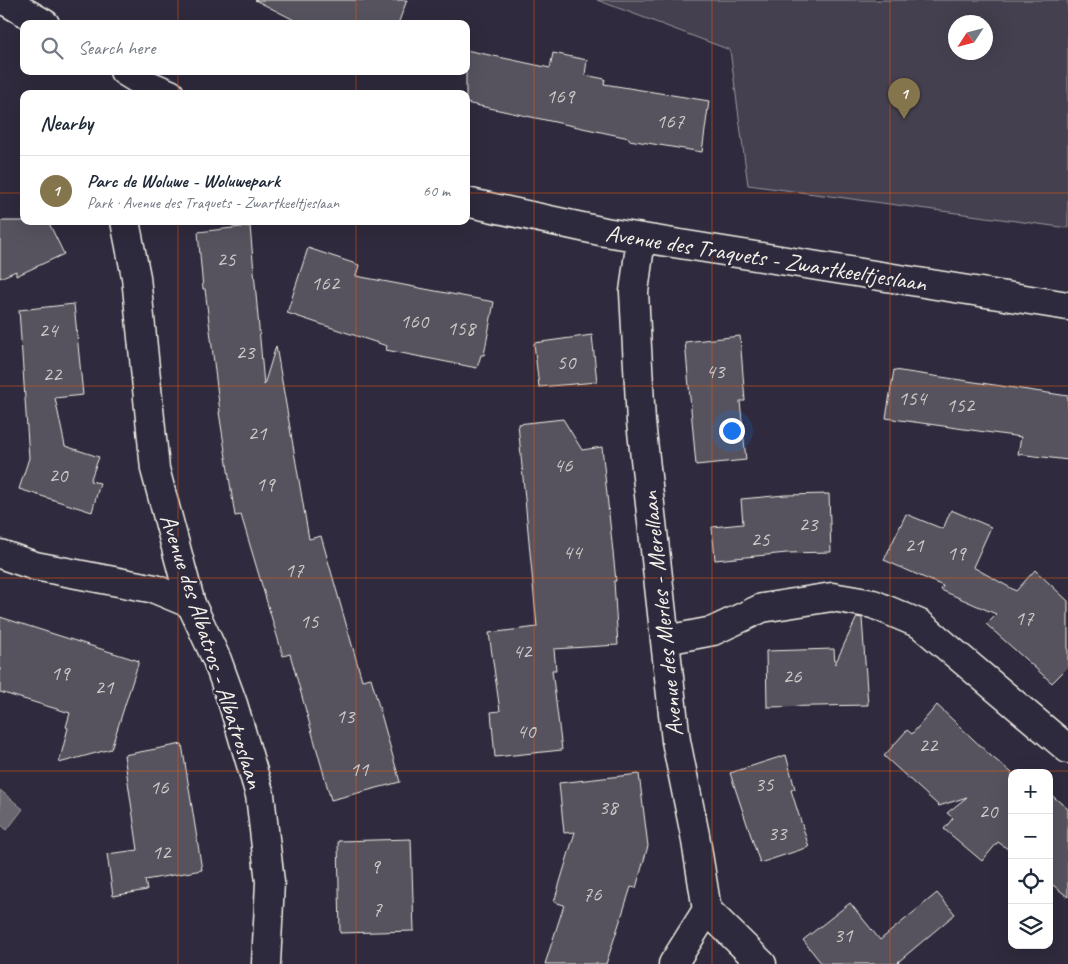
<!DOCTYPE html>
<meta charset="utf-8">
<style>
body{margin:0;font-family:Caveat,sans-serif;background:#f6f6f7;color:#1f2937}
.controls{position:absolute;right:15px;bottom:15px;display:grid;overflow:hidden;border-radius:10px;box-shadow:0 5px 20px #0002}
.controls button{width:45px;height:45px;display:grid;place-items:center;padding:0;border:0;border-bottom:1px solid #e0e1e3;background:#fff;color:#1f2937;font:25px sans-serif}
.compass{position:absolute;left:948px;top:15px;width:45px;height:45px;border-radius:50%;background:#fff;box-shadow:0 5px 20px #0002;rotate:234deg}
.you{position:absolute;left:731px;top:430px;width:18px;height:18px;margin:-12px;border:4px solid #fff;border-radius:50%;background:#1a73e8;box-shadow:0 0 0 8px #1a73e833}
.badge{display:grid;place-items:center;width:32px;height:32px;border-radius:50%;background:#84754c;color:#fff;font-size:16px;font-weight:700}
.pin{position:absolute;translate:-50% -41px;filter:drop-shadow(0 1px 2px #0008)}
.pin::after{content:'';position:absolute;top:26px;width:18px;height:15px;background:inherit;clip-path:polygon(0 0,100% 0,50% 100%)}
.list{margin:0;padding:0;list-style:none}
h2{display:flex;justify-content:space-between;align-items:center;height:65px;margin:0;padding:0 20px;font-size:21px}
h2 small{font-size:16px;font-weight:400;color:#747a83}
.list li{display:grid;grid-template-columns:32px 1fr auto;gap:15px;align-items:center;box-sizing:border-box;height:70px;padding:0 20px;border-top:1px solid #e0e1e3}
.list b{display:block;font-size:19px;white-space:nowrap}
.list p{margin:0;font-size:16px;white-space:nowrap;color:#747a83}
.list em{font-size:16px;font-style:normal;color:#747a83}
.icon{flex:none;width:28px;height:28px;fill:none;stroke:currentColor;stroke-width:2;stroke-linecap:round;stroke-linejoin:round}
.map{position:relative;flex:none;width:1068px;height:964px;overflow:hidden}
.search{position:absolute;background:#fff;box-shadow:0 5px 20px #0002;left:20px;top:20px;width:450px;height:55px;display:flex;align-items:center;gap:12px;box-sizing:border-box;padding:0 18px;border-radius:10px;color:#747a83;font-size:19px}
.panel{position:absolute;background:#fff;box-shadow:0 5px 20px #0002;left:20px;top:90px;width:450px;height:135px;border-radius:10px}
.map>svg:first-child{display:block}
.green{fill:#454050;stroke:#9c989c;fill-rule:evenodd}
.water{fill:#6a6670;stroke:#a19ea0}
.building{fill:#56525f;stroke:#f4f1e8}
.lines{fill:none;stroke-linecap:round;stroke-linejoin:round}
.street-casing{stroke:#f4f1e8;stroke-width:31}
.street{stroke:#2f2a3d;stroke-width:28}
.grid{fill:none;stroke:#e8590c;stroke-width:1;stroke-opacity:0.55}
.labels{text-anchor:middle;stroke-width:5;stroke-linejoin:round;paint-order:stroke}
.number-label{font-size:21px;fill:#ccc9c6}
.street-label{font-size:24px;fill:#f4f1e8;stroke:#2f2a3d}
</style>
<div class="map">
<svg width="1068" height="964" viewBox="0 0 1068 964">
<rect width="100%" height="100%" fill="#2f2a3d"/>
<filter id="ink" filterUnits="userSpaceOnUse"><feTurbulence type="fractalNoise" baseFrequency=".02" numOctaves="2"/><feDisplacementMap in="SourceGraphic" scale="10" xChannelSelector="R" yChannelSelector="G"/><feConvolveMatrix kernelMatrix="1 2 1 2 8 2 1 2 1" color-interpolation-filters="sRGB"/></filter>
<g filter="url(#ink)">
<path class="green" d="M597,0H1068V228L748,185L730,50ZM956,22H986V52H956Z"/>
<path class="water" d="M0,790L23,809L7,830L0,824Z"/>
<g class="building">
<path d="M255,0H407L398,24H302Z"/>
<path d="M466,50L550,68L553,53L587,60L585,75L605,79L604,84L709,101L702,152L629,140V138L466,103Z"/>
<path d="M0,221H48L64,254L16,276V271L0,278Z"/>
<path d="M250,226L264,385L276,346L309,539L321,536L362,680L371,678L400,782L331,800L290,654L283,656L241,515L235,516L219,412H220L205,289H203L198,232Z"/>
<path d="M308,248L359,265L356,276L494,302L484,355H481L477,368L386,350L387,346L287,313Z"/>
<path d="M74,304L83,395L55,398L65,446L99,457L90,481L100,483L92,512L19,489L29,458L19,310Z"/>
<path d="M592,335L597,382L539,387L534,343Z"/>
<path d="M740,336L745,401H740L746,460L696,465L685,342Z"/>
<path d="M894,370L1068,396V460L1018,454L1021,437L886,418Z"/>
<path d="M563,419L582,450L602,447L616,581H614L618,645L554,649L556,670H552L562,750L495,757L491,712L500,711L489,633L537,627L518,424Z"/>
<path d="M829,494L831,552L787,553L715,560L712,527L743,524L741,499L785,495Z"/>
<path d="M951,510L991,527L973,567L1016,591L1035,570L1068,601V667L1052,683L986,624L996,614L941,590L943,586L884,560L906,514L943,529Z"/>
<path d="M0,617L139,661L111,749L59,763L68,728L66,727L70,713L0,692Z"/>
<path d="M857,617L862,618L868,705L767,707L766,651L834,649L835,664Z"/>
<path d="M937,705L991,756L1012,773V852L998,842L982,861L944,829L953,818L947,813L967,797L939,806L884,756L907,730L912,734Z"/>
<path d="M182,744L202,870L145,880L147,890L113,896L107,854L138,850L124,755Z"/>
<path d="M786,755L795,789L791,790L809,847L760,863L730,773Z"/>
<path d="M639,774L648,846L636,888L631,887L606,964H545L564,905L554,902L575,832L564,833L559,783Z"/>
<path d="M1049,793L1068,809V897L1049,882Z"/>
<path d="M411,839L414,931L340,933L338,841Z"/>
<path d="M937,893L955,914L898,962L900,964H822L803,940L850,903L880,940Z"/>
</g>
<g class="lines">
<defs>
<g id="street">
<path d="M4,0L45,24"/>
<path d="M124,71L142,82L170,94"/>
<path d="M466,202L605,232L1068,306"/>
<path d="M125,221L136,277L155,469L191,604L217,660L233,704L260,795L270,882L266,964"/>
<path d="M641,238L634,292L641,422L676,741L695,835L707,910L762,964"/>
<path d="M0,554L35,566L155,589L191,604"/>
<path d="M666,640L713,631L762,608L832,597L873,604L920,624L1068,749"/>
<path d="M673,964L707,910"/>
</g>
</defs>
<use href="#street" class="street-casing"/>
<use href="#street" class="street"/>
</g>
</g>
<path class="grid" d="M178,0V24M356,0V24M534,0V964M712,0V964M890,0V964M178,71V94M356,71V94M0,193H24M466,193H1068M178,221V964M356,221V964M0,386H1068M0,578H1068M0,771H1068"/>
<g class="labels">
<g class="number-label">
<text x="560" y="103">169</text>
<text x="670" y="128">167</text>
<text x="226" y="266">25</text>
<text x="325" y="290">162</text>
<text x="414" y="328">160</text>
<text x="461" y="335">158</text>
<text x="48" y="337">24</text>
<text x="245" y="359">23</text>
<text x="566" y="369">50</text>
<text x="715" y="378">43</text>
<text x="52" y="381">22</text>
<text x="912" y="405">154</text>
<text x="960" y="412">152</text>
<text x="257" y="440">21</text>
<text x="563" y="472">46</text>
<text x="58" y="482">20</text>
<text x="265" y="491">19</text>
<text x="808" y="531">23</text>
<text x="760" y="546">25</text>
<text x="914" y="552">21</text>
<text x="572" y="559">44</text>
<text x="956" y="560">19</text>
<text x="294" y="577">17</text>
<text x="1024" y="625">17</text>
<text x="309" y="628">15</text>
<text x="522" y="658">42</text>
<text x="60" y="680">19</text>
<text x="792" y="683">26</text>
<text x="104" y="694">21</text>
<text x="345" y="723">13</text>
<text x="526" y="738">40</text>
<text x="928" y="752">22</text>
<text x="359" y="776">11</text>
<text x="764" y="791">35</text>
<text x="159" y="794">16</text>
<text x="608" y="814">38</text>
<text x="988" y="818">20</text>
<text x="777" y="840">33</text>
<text x="161" y="859">12</text>
<text x="375" y="873">9</text>
<text x="592" y="901">76</text>
<text x="377" y="916">7</text>
<text x="843" y="942">31</text>
</g>
<g class="street-label">
<text transform="translate(766 258) rotate(9)" y="8">Avenue des Traquets - Zwartkeeltjeslaan</text>
<text transform="translate(662 614) rotate(-96)" y="8">Avenue des Merles - Merellaan</text>
<text transform="translate(212 651) rotate(72)" y="8">Avenue des Albatros - Albatroslaan</text>
</g>
</g>
</svg>
<div class="controls">
<button>+</button>
<button>−</button>
<button><svg class="icon" aria-label="locate" viewBox="0 0 24 24"><circle cx="12" cy="12" r="6"/><path d="M12 2v4M12 18v4M2 12h4M18 12h4"/></svg></button>
<button><svg class="icon" aria-label="layers" viewBox="0 0 24 24"><path d="M12 4l9 5-9 5-9-5zM3 14l9 5 9-5"/></svg></button>
</div>
<svg class="compass" viewBox="-18 -18 36 36"><path d="M0-13l5 13h-10z" fill="#e53935"/><path d="M0 13l5-13h-10z" fill="#747a83"/></svg>
<div class="you"></div>
<div class="pin badge" style="left:904px;top:119px">1</div>
<div class="search"><svg class="icon" aria-label="search" viewBox="0 0 24 24"><circle cx="10" cy="10" r="6"/><path d="M15 15l6 6"/></svg>Search here</div>
<section class="panel">
<h2>Nearby<small></small></h2>
<ul class="list">
<li><span class="badge">1</span><div><b>Parc de Woluwe - Woluwepark</b><p>Park · Avenue des Traquets - Zwartkeeltjeslaan</p></div><em>60 m</em></li>
</ul>
</section>
</div>
